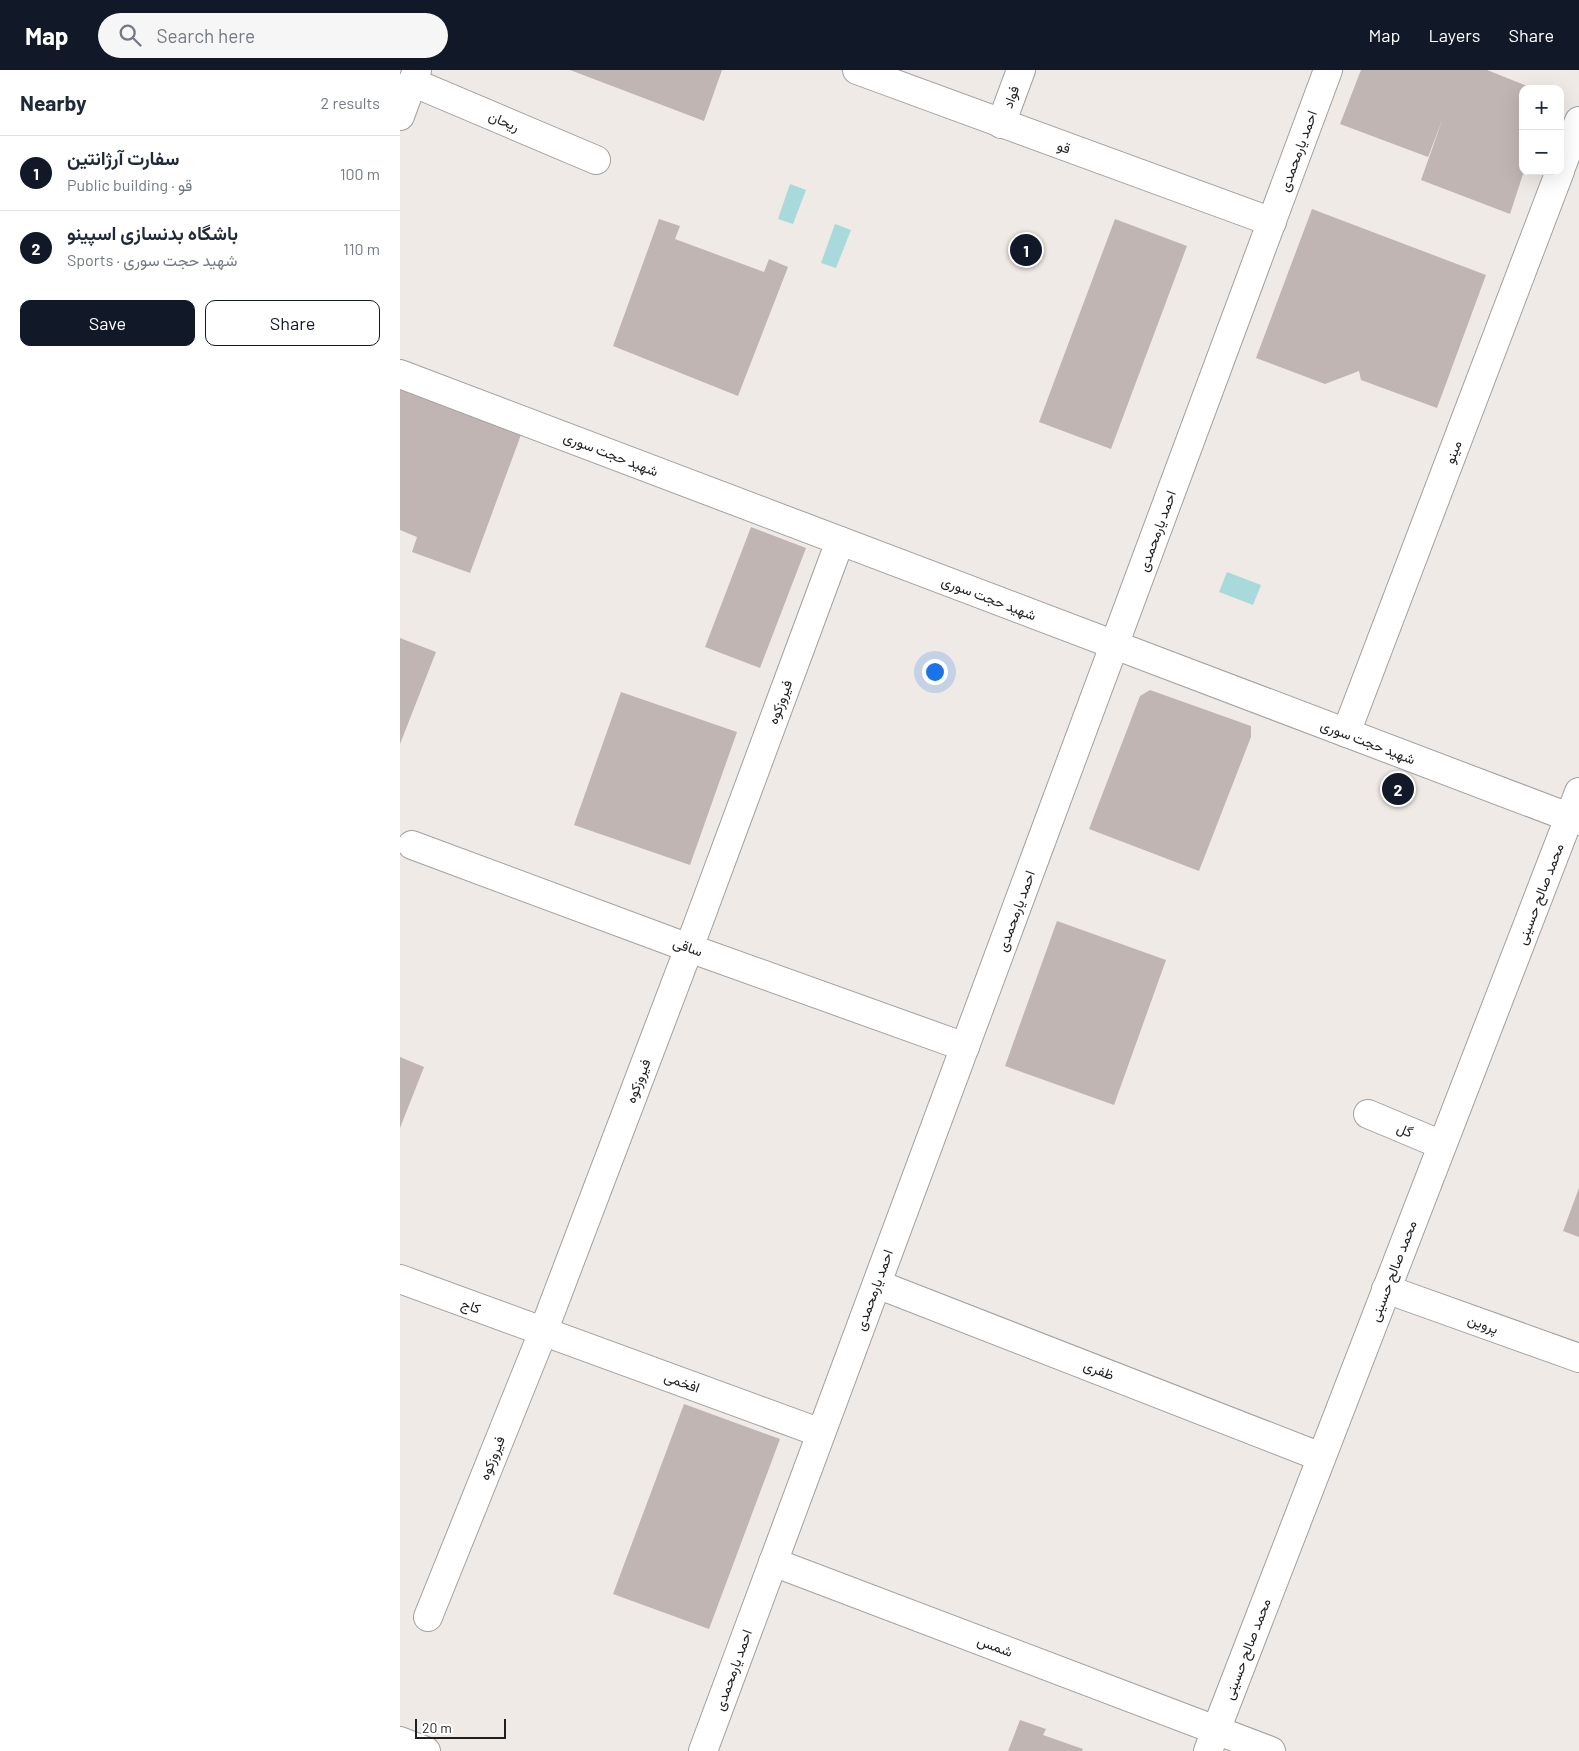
<!DOCTYPE html>
<meta charset="utf-8">
<style>
body{margin:0;font-family:Barlow,Vazirmatn,sans-serif;background:#f6f6f7;color:#1f2937}
.controls{position:absolute;right:15px;top:15px;display:grid;overflow:hidden;border-radius:10px;box-shadow:0 5px 20px #0002}
.controls button{width:45px;height:45px;display:grid;place-items:center;padding:0;border:0;border-bottom:1px solid #e0e1e3;background:#fff;color:#1f2937;font:25px sans-serif}
.scale{position:absolute;left:15px;bottom:12px;width:91px;box-sizing:border-box;padding-left:5px;border:2px solid #1f1f1f;border-top:0;font-size:14px;line-height:18px;white-space:nowrap;color:#1f1f1f;-webkit-text-stroke:4px #fff;paint-order:stroke}
.you{position:absolute;left:534px;top:601px;width:18px;height:18px;margin:-12px;border:4px solid #fff;border-radius:50%;background:#1a73e8;box-shadow:0 0 0 8px #1a73e833}
.badge{display:grid;place-items:center;width:32px;height:32px;border-radius:50%;background:#111827;color:#fff;font-size:16px;font-weight:700}
.pin{position:absolute;translate:-50% -50%;border:2px solid #fff;box-shadow:0 1px 5px #0006}
.list{margin:0;padding:0;list-style:none}
h2{display:flex;justify-content:space-between;align-items:center;height:65px;margin:0;padding:0 20px;font-size:21px}
h2 small{font-size:16px;font-weight:400;color:#747a83}
.list li{display:grid;grid-template-columns:32px 1fr auto;gap:15px;align-items:center;box-sizing:border-box;height:75px;padding:0 20px;border-top:1px solid #e0e1e3}
.list b{display:block;font-size:19px;white-space:nowrap}
.list p{margin:0;font-size:16px;white-space:nowrap;color:#747a83}
.list em{font-size:16px;font-style:normal;color:#747a83}
.actions{display:flex;gap:10px;padding:15px 20px}
.actions a{flex:1;padding:11px 0;border:1px solid #111827;border-radius:10px;text-align:center;font-size:18px;color:#111827}
.actions .main{background:#111827;color:#fff}
.icon{flex:none;width:28px;height:28px;fill:none;stroke:currentColor;stroke-width:2;stroke-linecap:round;stroke-linejoin:round}
.map{position:relative;flex:none;width:1179px;height:1681px;overflow:hidden}
header{display:flex;align-items:center;gap:30px;box-sizing:border-box;height:70px;padding:0 25px;background:#111827;color:#fff}
header strong{font-size:24px}
nav{display:flex;gap:28px;margin-inline-start:auto;font-size:18px}
.search{width:350px;height:45px;background:#f6f6f7;display:flex;align-items:center;gap:12px;box-sizing:border-box;padding:0 18px;border-radius:28px;color:#747a83;font-size:19px}
main{display:flex}
aside{flex:1;background:#fff}
.map>svg:first-child{display:block}
.water{fill:#a8dadb}
.building{fill:#c0b5b2}
.lines{fill:none;stroke-linecap:round;stroke-linejoin:round}
.minor-casing{stroke:#a0a0a0;stroke-width:30}
.minor{stroke:#fff;stroke-width:28}
.labels{text-anchor:middle;stroke-width:4.5;stroke-linejoin:round;paint-order:stroke}
.street-label{font-size:14px;fill:#1f1f1f;stroke:#fff}
</style>
<header>
<strong>Map</strong>
<div class="search"><svg class="icon" aria-label="search" viewBox="0 0 24 24"><circle cx="10" cy="10" r="6"/><path d="M15 15l6 6"/></svg>Search here</div>
<nav><a>Map</a><a>Layers</a><a>Share</a></nav>
</header>
<main>
<aside>
<h2>Nearby<small>2 results</small></h2>
<ul class="list">
<li><span class="badge">1</span><div><b>سفارت آرژانتین</b><p>Public building · قو</p></div><em>100 m</em></li>
<li><span class="badge">2</span><div><b>باشگاه بدنسازی اسپینو</b><p>Sports · شهید حجت سوری</p></div><em>110 m</em></li>
</ul>
<div class="actions"><a class="main">Save</a><a>Share</a></div>
</aside>
<div class="map">
<svg width="1179" height="1681" viewBox="0 0 1179 1681">
<rect width="100%" height="100%" fill="#f0eae6"/>
<g class="water">
<path d="M390,114L406,120L393,154L378,149Z"/>
<path d="M435,154L451,160L436,198L421,193Z"/>
<path d="M827,502L861,515L853,535L819,522Z"/>
</g>
<g class="building">
<path d="M170,0H322L304,51Z"/>
<path d="M961,0H1087L1135,19H1123V101H1124L1110,144L1021,110L1043,48L1028,87L940,54Z"/>
<path d="M912,139L1086,205L1037,338L961,310L959,301L925,314L856,288Z"/>
<path d="M259,149L280,156L275,169L364,202L369,189L388,197L338,326L213,276Z"/>
<path d="M715,149L787,176L711,379L639,352Z"/>
<path d="M0,314L122,362L70,503L12,482L17,467L0,460Z"/>
<path d="M351,457L406,478L360,598L305,577Z"/>
<path d="M0,568L36,582L0,674Z"/>
<path d="M750,620L851,656V667L799,801L689,759L740,626Z"/>
<path d="M221,622L337,662L290,795L174,755Z"/>
<path d="M657,851L766,890L714,1035L605,996Z"/>
<path d="M0,987L24,997L0,1058Z"/>
<path d="M1179,1118V1167L1163,1161Z"/>
<path d="M284,1334L380,1369L309,1559L213,1524Z"/>
<path d="M620,1650L646,1659L643,1665L683,1679L682,1681H608Z"/>
</g>
<g class="lines">
<defs>
<g id="minor">
<path d="M457,0L872,152"/>
<path d="M12,12L196,90"/>
<path d="M0,46L17,0"/>
<path d="M601,54L621,0"/>
<path d="M1160,100L1179,51"/>
<path d="M0,304L1179,751"/>
<path d="M946,663L1160,101"/>
<path d="M12,775L289,878L565,977"/>
<path d="M968,1044L1042,1075"/>
<path d="M0,1209L421,1363"/>
<path d="M477,1214L921,1387"/>
<path d="M986,1219L1179,1288"/>
<path d="M373,1492L871,1681"/>
<path d="M28,1547L143,1262L289,878L440,471"/>
<path d="M0,1671L26,1681"/>
<path d="M303,1681L928,0"/>
<path d="M808,1681L1179,722"/>
</g>
</defs>
<use href="#minor" class="minor-casing"/>
<use href="#minor" class="minor"/>
</g>
<g class="labels">
<g class="street-label">
<text transform="translate(611 27) rotate(-70)" y="5">فواد</text>
<text transform="translate(104 51) rotate(23)" y="5">ریحان</text>
<text transform="translate(664 77) rotate(20)" y="5">قو</text>
<text transform="translate(898 81) rotate(-70)" y="5">احمد یارمحمدی</text>
<text transform="translate(1053 382) rotate(-69)" y="5">مینو</text>
<text transform="translate(211 384) rotate(21)" y="5">شهید حجت سوری</text>
<text transform="translate(757 461) rotate(-70)" y="5">احمد یارمحمدی</text>
<text transform="translate(589 528) rotate(21)" y="5">شهید حجت سوری</text>
<text transform="translate(380 632) rotate(-70)" y="5">فیروزکوه</text>
<text transform="translate(968 672) rotate(21)" y="5">شهید حجت سوری</text>
<text transform="translate(1140 824) rotate(-69)" y="5">محمد صالح حسینی</text>
<text transform="translate(616 841) rotate(-70)" y="5">احمد یارمحمدی</text>
<text transform="translate(288 877) rotate(20)" y="5">ساقی</text>
<text transform="translate(238 1011) rotate(-69)" y="5">فیروزکوه</text>
<text transform="translate(1005 1060) rotate(23)" y="5">گل</text>
<text transform="translate(993 1201) rotate(-69)" y="5">محمد صالح حسینی</text>
<text transform="translate(474 1220) rotate(-70)" y="5">احمد یارمحمدی</text>
<text transform="translate(71 1236) rotate(20)" y="5">کاج</text>
<text transform="translate(1083 1254) rotate(20)" y="5">پروین</text>
<text transform="translate(699 1300) rotate(21)" y="5">ظفری</text>
<text transform="translate(282 1312) rotate(20)" y="5">افخمی</text>
<text transform="translate(92 1388) rotate(-68)" y="5">فیروزکوه</text>
<text transform="translate(595 1576) rotate(21)" y="5">شمس</text>
<text transform="translate(847 1579) rotate(-69)" y="5">محمد صالح حسینی</text>
<text transform="translate(333 1600) rotate(-70)" y="5">احمد یارمحمدی</text>
</g>
</g>
</svg>
<div class="controls">
<button>+</button>
<button>−</button>
</div>
<div class="scale">20 m</div>
<div class="you"></div>
<div class="pin badge" style="left:626px;top:180px">1</div>
<div class="pin badge" style="left:998px;top:719px">2</div>
</div>
</main>
